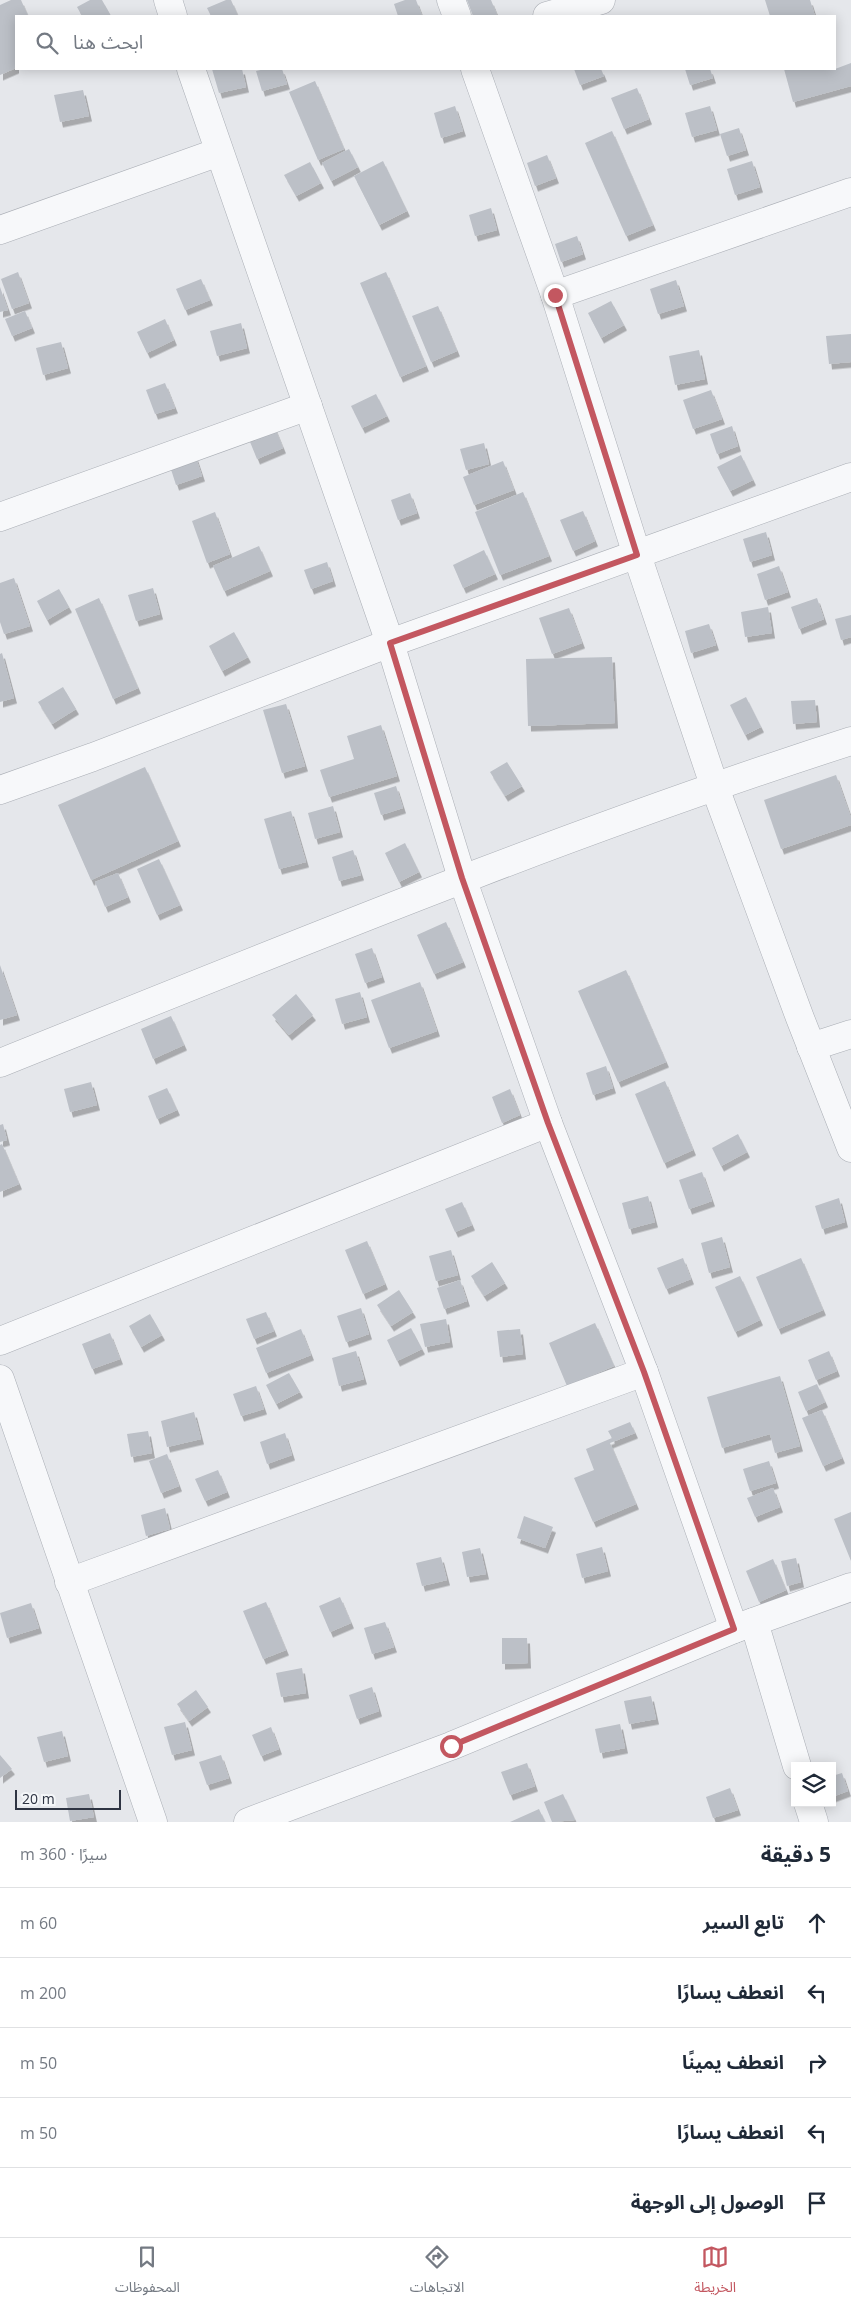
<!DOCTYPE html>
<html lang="ar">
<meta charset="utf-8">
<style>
body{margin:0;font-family:"Open Sans","Noto Sans Arabic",sans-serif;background:#f6f6f7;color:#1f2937;direction:rtl}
.controls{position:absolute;right:15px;bottom:15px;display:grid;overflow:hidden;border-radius:0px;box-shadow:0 2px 12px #0003}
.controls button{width:45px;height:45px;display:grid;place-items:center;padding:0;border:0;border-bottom:1px solid #e0e1e3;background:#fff;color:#1f2937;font:25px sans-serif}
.scale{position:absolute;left:15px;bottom:12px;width:106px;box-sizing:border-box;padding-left:5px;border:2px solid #2e3442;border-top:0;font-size:14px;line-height:18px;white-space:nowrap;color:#2e3442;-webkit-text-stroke:4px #f4f6f8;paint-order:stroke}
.stop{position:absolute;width:15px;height:15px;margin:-11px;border:4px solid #c35760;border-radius:50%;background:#fff}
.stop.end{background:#c35760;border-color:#fff;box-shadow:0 1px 5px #0008}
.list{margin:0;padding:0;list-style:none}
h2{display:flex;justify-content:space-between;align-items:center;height:65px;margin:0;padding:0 20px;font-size:21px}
h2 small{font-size:16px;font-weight:400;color:#747a83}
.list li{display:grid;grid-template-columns:32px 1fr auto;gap:15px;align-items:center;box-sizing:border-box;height:70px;padding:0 20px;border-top:1px solid #e0e1e3}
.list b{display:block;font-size:19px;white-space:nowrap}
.list em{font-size:16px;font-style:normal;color:#747a83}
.icon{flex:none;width:28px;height:28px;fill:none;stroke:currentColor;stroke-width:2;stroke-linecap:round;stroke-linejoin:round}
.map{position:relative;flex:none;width:851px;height:1822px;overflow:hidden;direction:ltr}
.search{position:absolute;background:#fff;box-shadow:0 2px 12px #0003;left:15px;right:15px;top:15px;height:55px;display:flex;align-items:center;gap:12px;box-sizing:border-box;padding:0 18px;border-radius:0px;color:#747a83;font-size:19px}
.sheet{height:415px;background:#fff}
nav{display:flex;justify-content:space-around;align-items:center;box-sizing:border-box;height:70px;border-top:1px solid #e0e1e3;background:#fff;font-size:14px;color:#747a83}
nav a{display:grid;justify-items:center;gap:2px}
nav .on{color:#c35760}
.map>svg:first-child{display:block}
.building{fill:#bcc0c7;filter:url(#shadow)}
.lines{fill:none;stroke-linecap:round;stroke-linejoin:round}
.minor-casing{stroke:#aaaeb5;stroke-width:29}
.minor{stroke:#f7f8fa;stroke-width:28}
.route{stroke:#c35760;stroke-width:6}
</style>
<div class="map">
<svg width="851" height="1822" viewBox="0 0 851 1822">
<defs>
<filter id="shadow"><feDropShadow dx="3" dy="5.5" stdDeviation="0" flood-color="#0004"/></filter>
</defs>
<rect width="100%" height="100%" fill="#e5e7eb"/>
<g class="building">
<path d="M11,0H21L28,16H16V68L0,75V5Z"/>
<path d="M90,0H102L111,16H82L77,7Z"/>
<path d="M226,0H231L238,16H211L207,8Z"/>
<path d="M405,0H416L422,16H398L394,4Z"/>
<path d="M467,0H491L497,15L473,16Z"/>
<path d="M765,0H810L815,16H770Z"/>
<path d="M851,63V86L793,102L784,69H835Z"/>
<path d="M212,69H242L246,87L219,93Z"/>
<path d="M265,69H282L287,84L262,91L256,71Z"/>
<path d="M574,69H601L604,76L580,85Z"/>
<path d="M685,69H710L713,78L690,85Z"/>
<path d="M315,81L344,149L318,160L289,92Z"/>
<path d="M637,88L649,119L624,129L611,98Z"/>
<path d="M83,90L89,116L60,122L54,95Z"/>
<path d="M455,106L463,131L441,138L434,113Z"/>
<path d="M710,106L717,130L692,137L685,113Z"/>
<path d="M739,128L746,150L727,156L720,134Z"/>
<path d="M612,131L653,225L626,236L585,143Z"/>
<path d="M349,149L358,167L331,181L322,163Z"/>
<path d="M547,155L556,178L535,186L527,163Z"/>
<path d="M383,161L407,211L379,225L354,176Z"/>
<path d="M752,161L760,187L735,195L727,169Z"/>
<path d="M310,162L321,183L296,196L284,175Z"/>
<path d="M491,208L497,230L475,236L469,215Z"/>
<path d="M577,236L583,254L561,262L555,244Z"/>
<path d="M18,272L29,303L12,309L1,279Z"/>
<path d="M386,272L426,366L400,377L360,283Z"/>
<path d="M201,279L210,300L185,310L176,289Z"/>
<path d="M676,280L684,306L658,314L650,289Z"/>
<path d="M0,287L8,310L0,312Z"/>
<path d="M611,301L624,325L601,338L588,313Z"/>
<path d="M438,306L457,351L431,362L412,316Z"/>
<path d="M25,311L32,328L12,336L5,319Z"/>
<path d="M165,319L174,340L147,353L137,332Z"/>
<path d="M241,323L247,348L217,356L210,331Z"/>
<path d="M851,334V362L829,364L826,336Z"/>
<path d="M61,342L68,368L43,375L36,348Z"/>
<path d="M699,350L705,379L675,385L669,356Z"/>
<path d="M165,383L175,408L155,414L146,390Z"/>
<path d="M711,390L722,419L693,429L683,400Z"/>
<path d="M376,394L387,416L362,428L351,406Z"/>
<path d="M274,426L283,448L257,459L248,437Z"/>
<path d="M732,426L738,446L717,454L710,434Z"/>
<path d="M484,443L489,464L466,470L460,449Z"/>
<path d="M194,452L202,476L176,485L168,460Z"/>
<path d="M741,455L753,480L730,491L717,467Z"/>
<path d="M503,461L514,490L474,505L463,477Z"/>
<path d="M523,492L549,556L500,575L475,512Z"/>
<path d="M410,493L417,513L398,520L391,500Z"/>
<path d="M583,511L595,541L573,551L560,520Z"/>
<path d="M215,512L230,554L207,563L192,521Z"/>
<path d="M766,532L772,555L750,562L743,539Z"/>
<path d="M259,546L270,571L224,591L213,566Z"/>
<path d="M484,550L495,574L463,588L453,565Z"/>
<path d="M327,562L333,581L311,589L304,570Z"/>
<path d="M779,566L788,592L765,600L757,574Z"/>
<path d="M14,578L30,626L4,634L0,622V583Z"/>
<path d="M153,588L160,614L136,621L128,595Z"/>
<path d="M59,589L69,607L47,620L37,601Z"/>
<path d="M99,598L138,688L113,699L75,609Z"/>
<path d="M817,598L824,619L799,629L791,607Z"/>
<path d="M768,607L772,633L745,637L741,612Z"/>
<path d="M569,608L582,643L552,654L539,618Z"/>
<path d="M851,615V637L841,640L835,619Z"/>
<path d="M709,624L716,645L691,653L685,631Z"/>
<path d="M234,632L248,657L222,671L209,646Z"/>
<path d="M2,653L14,698L0,702V654Z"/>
<path d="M612,657L615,723L528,726L526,659Z"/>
<path d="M63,687L76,709L52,724L38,702Z"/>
<path d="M746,697L761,727L745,735L730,705Z"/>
<path d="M815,700L817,722L793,724L791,701Z"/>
<path d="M286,704L305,766L282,773L263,710Z"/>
<path d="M381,725L397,776L329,797L320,770L354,759L347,736Z"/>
<path d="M507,762L522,786L505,796L490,772Z"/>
<path d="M145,767L178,841L91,880L58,805Z"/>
<path d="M836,775L851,818V825L781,849L764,800Z"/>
<path d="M396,786L403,808L381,815L374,793Z"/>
<path d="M333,806L340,832L315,839L308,813Z"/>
<path d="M291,811L306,862L279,869L264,819Z"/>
<path d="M405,843L419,872L399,882L385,853Z"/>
<path d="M353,850L361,875L339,881L332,857Z"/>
<path d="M159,859L180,905L157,915L137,869Z"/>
<path d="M118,873L128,897L105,907L95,882Z"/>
<path d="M446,922L463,962L434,974L417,935Z"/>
<path d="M372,948L382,977L365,983L355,954Z"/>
<path d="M0,965L17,1015L0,1020Z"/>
<path d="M626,970L666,1062L618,1082L578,991Z"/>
<path d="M420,982L437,1031L389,1048L371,1000Z"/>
<path d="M360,992L367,1017L342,1024L335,999Z"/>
<path d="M296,994L313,1015L289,1035L272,1015Z"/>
<path d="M171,1016L184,1045L153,1059L141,1029Z"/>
<path d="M606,1066L613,1088L593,1095L586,1073Z"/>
<path d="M665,1081L693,1150L664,1163L635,1094Z"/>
<path d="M91,1082L97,1105L70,1112L64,1089Z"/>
<path d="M167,1088L177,1110L157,1119L148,1096Z"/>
<path d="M510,1089L520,1115L502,1123L492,1097Z"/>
<path d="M3,1124L7,1140L0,1142V1125Z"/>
<path d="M738,1134L747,1152L721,1166L712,1148Z"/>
<path d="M2,1144L19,1184L0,1192V1145Z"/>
<path d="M702,1172L712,1201L689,1209L679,1180Z"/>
<path d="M648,1196L655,1222L629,1229L622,1203Z"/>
<path d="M839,1198L845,1222L822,1229L815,1206Z"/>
<path d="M462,1202L472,1225L455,1232L445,1209Z"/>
<path d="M722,1237L730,1267L709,1273L701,1243Z"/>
<path d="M367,1241L385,1284L363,1294L345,1250Z"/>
<path d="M451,1250L458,1275L436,1281L429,1256Z"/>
<path d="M683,1258L691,1279L666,1289L657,1268Z"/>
<path d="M801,1258L823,1310L778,1329L756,1277Z"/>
<path d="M492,1262L505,1283L484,1296L471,1276Z"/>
<path d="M740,1276L760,1320L735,1332L715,1287Z"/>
<path d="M460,1280L467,1301L444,1309L437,1288Z"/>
<path d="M399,1290L413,1312L391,1326L377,1305Z"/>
<path d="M361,1308L369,1334L346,1342L337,1316Z"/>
<path d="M266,1312L274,1331L254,1339L246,1319Z"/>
<path d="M150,1314L162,1335L141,1347L129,1326Z"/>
<path d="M446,1319L450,1342L425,1347L420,1324Z"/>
<path d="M595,1323L614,1366L567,1386L549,1343Z"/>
<path d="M411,1328L422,1349L397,1361L387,1340Z"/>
<path d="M301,1329L311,1355L266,1373L256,1348Z"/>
<path d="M520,1329L523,1354L500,1357L497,1331Z"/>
<path d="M110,1333L120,1359L92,1369L82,1344Z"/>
<path d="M356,1351L364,1379L339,1386L332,1358Z"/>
<path d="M829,1351L837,1371L816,1380L808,1360Z"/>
<path d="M289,1373L300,1392L276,1404L266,1385Z"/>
<path d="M780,1376L800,1446L775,1453L770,1434L722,1448L707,1397Z"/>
<path d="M817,1384L825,1402L806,1411L798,1392Z"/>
<path d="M256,1386L264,1409L241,1416L233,1394Z"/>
<path d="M822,1410L842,1458L823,1466L802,1418Z"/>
<path d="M194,1412L201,1439L167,1447L161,1421Z"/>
<path d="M630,1422L635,1433L610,1443L636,1504L593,1522L574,1478L594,1470L586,1449L612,1438L608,1431Z"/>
<path d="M148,1431L152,1453L131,1457L127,1434Z"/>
<path d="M285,1433L292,1455L267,1464L260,1442Z"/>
<path d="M167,1454L179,1486L161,1493L149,1461Z"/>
<path d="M769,1461L776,1483L750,1491L743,1469Z"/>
<path d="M218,1470L227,1492L205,1501L195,1479Z"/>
<path d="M773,1488L780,1507L755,1517L747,1498Z"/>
<path d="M165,1508L170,1529L146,1536L141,1515Z"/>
<path d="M851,1512V1561L834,1519Z"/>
<path d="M524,1516L553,1527L545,1548L517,1538Z"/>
<path d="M602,1547L608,1571L582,1578L576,1554Z"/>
<path d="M480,1548L486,1574L467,1577L462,1552Z"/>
<path d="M441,1557L447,1580L422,1586L416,1563Z"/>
<path d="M796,1558L801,1582L787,1586L781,1561Z"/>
<path d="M773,1559L786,1590L759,1602L746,1571Z"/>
<path d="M340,1597L351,1623L330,1632L319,1606Z"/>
<path d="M266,1602L286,1650L263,1659L243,1611Z"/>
<path d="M31,1603L39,1628L7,1638L0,1613Z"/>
<path d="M385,1622L394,1647L372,1654L364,1628Z"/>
<path d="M502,1638H527L528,1663L502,1664Z"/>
<path d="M302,1668L306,1693L281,1697L276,1673Z"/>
<path d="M372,1687L379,1711L357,1719L349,1695Z"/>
<path d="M196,1690L208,1707L189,1721L177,1704Z"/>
<path d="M651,1696L656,1719L629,1724L624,1701Z"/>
<path d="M185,1722L192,1750L172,1755L164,1727Z"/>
<path d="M620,1724L625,1748L600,1753L595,1729Z"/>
<path d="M271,1727L279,1749L261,1756L252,1735Z"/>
<path d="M62,1731L68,1756L44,1762L37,1737Z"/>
<path d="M0,1755L12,1769L0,1778Z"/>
<path d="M221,1755L229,1778L207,1785L199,1762Z"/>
<path d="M527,1763L535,1786L510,1795L501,1772Z"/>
<path d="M842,1773L848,1791L832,1797V1776Z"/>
<path d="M730,1788L738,1810L713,1818L706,1797Z"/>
<path d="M89,1794L94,1817L70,1821L66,1798Z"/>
<path d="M563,1794L575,1820L552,1822L544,1802Z"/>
<path d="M539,1809L545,1822H510Z"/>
</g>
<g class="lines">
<defs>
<g id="minor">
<path d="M168,0L173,16"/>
<path d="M451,0L457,16"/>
<path d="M547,16L601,0"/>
<path d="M191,69L390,643L462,878L548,1123L644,1372L734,1629"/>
<path d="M475,69L555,295L637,555L714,785L800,1018L851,1148"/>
<path d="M0,230L219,152"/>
<path d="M555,295L851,192"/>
<path d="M0,517L308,406"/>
<path d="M0,790L93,757L390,643L851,477"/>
<path d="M811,1047L851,1034"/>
<path d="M0,1063C282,950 562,834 851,741"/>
<path d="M0,1341L548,1123"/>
<path d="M0,1379L153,1822"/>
<path d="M69,1582L644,1372"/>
<path d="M754,1622L797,1766"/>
<path d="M808,1803L814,1822"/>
<path d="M248,1822L451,1746L734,1629L851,1587"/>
</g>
</defs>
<use href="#minor" class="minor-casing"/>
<use href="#minor" class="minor"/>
</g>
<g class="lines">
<path class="route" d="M451,1746L734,1629L644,1372L548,1123L462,878L390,643L637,555L555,295"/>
</g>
</svg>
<div class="controls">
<button><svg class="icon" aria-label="layers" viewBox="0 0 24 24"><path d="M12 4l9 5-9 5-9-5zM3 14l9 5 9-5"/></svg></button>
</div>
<div class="scale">20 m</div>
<div class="stop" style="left:451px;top:1746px"></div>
<div class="stop end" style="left:555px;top:295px"></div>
<div class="search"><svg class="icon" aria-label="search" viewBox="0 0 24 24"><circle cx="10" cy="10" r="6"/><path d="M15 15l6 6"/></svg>ابحث هنا</div>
</div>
<section class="sheet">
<h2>5 دقيقة<small>سيرًا · 360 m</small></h2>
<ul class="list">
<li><svg class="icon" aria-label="ahead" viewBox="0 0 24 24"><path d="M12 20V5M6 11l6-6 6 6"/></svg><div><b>تابع السير</b></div><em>60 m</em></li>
<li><svg class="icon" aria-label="left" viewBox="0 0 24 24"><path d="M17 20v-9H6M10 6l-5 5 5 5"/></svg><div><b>انعطف يسارًا</b></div><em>200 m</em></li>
<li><svg class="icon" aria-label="right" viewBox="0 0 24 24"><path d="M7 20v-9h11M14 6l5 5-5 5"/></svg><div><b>انعطف يمينًا</b></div><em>50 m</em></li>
<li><svg class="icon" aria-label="left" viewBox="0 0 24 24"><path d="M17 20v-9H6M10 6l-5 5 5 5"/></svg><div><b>انعطف يسارًا</b></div><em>50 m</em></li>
<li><svg class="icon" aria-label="arrive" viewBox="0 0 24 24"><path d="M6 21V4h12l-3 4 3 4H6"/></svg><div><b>الوصول إلى الوجهة</b></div></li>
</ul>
</section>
<nav>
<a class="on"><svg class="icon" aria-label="map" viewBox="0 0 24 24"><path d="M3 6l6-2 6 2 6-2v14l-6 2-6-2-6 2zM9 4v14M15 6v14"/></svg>الخريطة</a>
<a><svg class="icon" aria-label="directions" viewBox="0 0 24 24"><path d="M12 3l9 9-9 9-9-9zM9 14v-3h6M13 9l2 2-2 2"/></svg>الاتجاهات</a>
<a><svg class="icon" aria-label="saved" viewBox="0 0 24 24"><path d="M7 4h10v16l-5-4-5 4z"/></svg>المحفوظات</a>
</nav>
